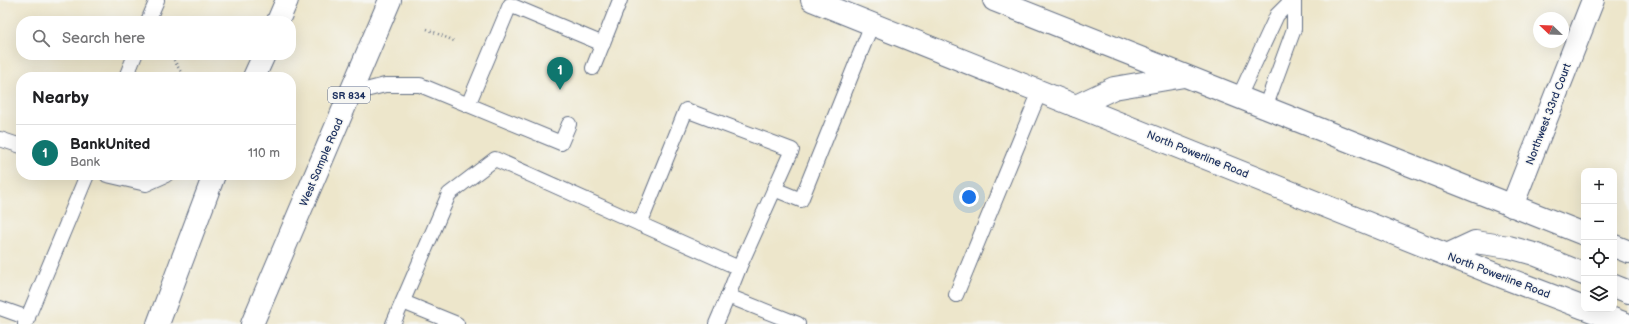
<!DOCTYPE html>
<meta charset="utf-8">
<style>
body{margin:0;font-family:"Balsamiq Sans",sans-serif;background:#f2f2f2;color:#202124}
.controls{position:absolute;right:12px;bottom:12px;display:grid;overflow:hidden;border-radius:8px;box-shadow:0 4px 16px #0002}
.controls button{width:36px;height:36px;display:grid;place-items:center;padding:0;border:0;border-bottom:1px solid #e0e0e0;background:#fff;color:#202124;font:20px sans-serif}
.compass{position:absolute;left:1533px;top:12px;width:36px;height:36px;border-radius:50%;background:#fff;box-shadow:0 4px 16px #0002;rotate:293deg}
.you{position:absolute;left:969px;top:197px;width:14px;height:14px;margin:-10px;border:3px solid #fff;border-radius:50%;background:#1a73e8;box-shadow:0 0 0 6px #1a73e833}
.badge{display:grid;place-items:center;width:26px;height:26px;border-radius:50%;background:#0f766e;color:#fff;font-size:13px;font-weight:700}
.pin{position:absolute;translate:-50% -33px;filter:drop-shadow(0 1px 2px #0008)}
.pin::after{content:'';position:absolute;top:21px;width:14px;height:12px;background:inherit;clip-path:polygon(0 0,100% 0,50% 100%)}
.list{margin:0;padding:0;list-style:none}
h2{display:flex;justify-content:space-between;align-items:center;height:52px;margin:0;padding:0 16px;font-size:17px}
h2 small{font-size:13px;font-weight:400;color:#757577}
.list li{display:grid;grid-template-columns:26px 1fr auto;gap:12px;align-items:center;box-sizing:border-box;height:56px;padding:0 16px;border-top:1px solid #e0e0e0}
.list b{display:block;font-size:15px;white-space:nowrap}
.list p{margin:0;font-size:13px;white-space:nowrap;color:#757577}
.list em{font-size:13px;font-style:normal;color:#757577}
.icon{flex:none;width:22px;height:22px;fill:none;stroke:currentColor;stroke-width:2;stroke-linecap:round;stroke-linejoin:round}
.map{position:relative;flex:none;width:1629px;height:324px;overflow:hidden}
.search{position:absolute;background:#fff;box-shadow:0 4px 16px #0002;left:16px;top:16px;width:280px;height:44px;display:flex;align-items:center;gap:10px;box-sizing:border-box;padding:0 14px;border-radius:16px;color:#757577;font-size:15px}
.panel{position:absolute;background:#fff;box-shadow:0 4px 16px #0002;left:16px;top:72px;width:280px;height:108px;border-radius:16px}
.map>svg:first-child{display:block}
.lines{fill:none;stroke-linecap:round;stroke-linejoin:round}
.lane-casing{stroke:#646f84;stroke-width:16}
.street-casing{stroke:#646f84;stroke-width:24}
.secondary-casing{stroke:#646f84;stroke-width:24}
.primary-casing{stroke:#646f84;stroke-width:24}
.path{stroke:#646f84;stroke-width:2.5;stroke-dasharray:1 3;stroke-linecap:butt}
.lane{stroke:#fff;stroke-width:14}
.street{stroke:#fff;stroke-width:22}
.secondary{stroke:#fff;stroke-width:22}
.primary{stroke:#fff;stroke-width:22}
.labels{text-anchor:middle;stroke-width:3;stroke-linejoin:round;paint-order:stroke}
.shield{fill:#f6f6f2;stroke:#5d6b8a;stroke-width:1}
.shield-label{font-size:10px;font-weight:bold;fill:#1b2f5e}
.street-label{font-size:11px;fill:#1b2f5e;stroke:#f6f6f2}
</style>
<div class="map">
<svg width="1629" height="324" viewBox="0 0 1629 324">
<rect width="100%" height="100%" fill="#f6f6f2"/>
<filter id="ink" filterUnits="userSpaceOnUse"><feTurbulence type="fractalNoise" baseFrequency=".025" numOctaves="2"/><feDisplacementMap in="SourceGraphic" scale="8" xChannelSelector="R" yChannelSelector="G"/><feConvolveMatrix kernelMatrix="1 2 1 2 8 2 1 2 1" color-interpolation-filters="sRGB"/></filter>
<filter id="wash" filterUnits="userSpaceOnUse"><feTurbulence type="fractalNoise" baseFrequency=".012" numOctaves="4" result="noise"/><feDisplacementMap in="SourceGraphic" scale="16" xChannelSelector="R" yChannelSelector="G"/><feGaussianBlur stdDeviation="0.9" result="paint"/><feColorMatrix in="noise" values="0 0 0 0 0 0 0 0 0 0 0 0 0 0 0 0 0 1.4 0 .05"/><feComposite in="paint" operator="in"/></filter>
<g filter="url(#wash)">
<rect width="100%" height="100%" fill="#ede6cb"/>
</g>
<g filter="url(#ink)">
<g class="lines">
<defs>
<g id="lane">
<path d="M148,21L157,0"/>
<path d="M593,68L620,0"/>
<path d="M126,77L135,55"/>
<path d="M350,94L385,85H420L561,143L569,124"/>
<path d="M1239,97L1277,15L1292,0"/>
<path d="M468,105L510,5L603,44"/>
<path d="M1265,108L1294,29V0"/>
<path d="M0,139L21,146"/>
<path d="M107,175L146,184L166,175"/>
<path d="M774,189L801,200L872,24"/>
<path d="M640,224L739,268"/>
<path d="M956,295L1040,91"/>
<path d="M403,302L457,324"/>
<path d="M0,308L28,318"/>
<path d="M25,324L87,175"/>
<path d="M393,324L449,194L495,159L640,224L686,110L792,150L739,268L728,296L798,324"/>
<path d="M716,324L728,296"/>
</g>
<path id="street" d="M1512,206L1593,0"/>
<g id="secondary">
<path d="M812,0L1487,271L1584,308"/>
<path d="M994,0L1584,234"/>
<path d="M1076,106L1114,88L1184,76"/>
<path d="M1614,246L1629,252"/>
<path d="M1447,255L1475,242L1509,247L1534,254L1584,274"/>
<path d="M1614,286L1629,292"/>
<path d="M1587,309L1626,324"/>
</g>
<g id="primary">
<path d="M278,21L287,0"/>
<path d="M254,77L264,55"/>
<path d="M158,324L214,175"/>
<path d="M252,324L390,0"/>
</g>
</defs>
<use href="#lane" class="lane-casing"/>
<use href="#street" class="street-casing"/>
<use href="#secondary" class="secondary-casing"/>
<use href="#primary" class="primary-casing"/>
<g class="path">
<path d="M427,29L454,41"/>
<path d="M168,55L172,57L184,77"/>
</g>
<use href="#lane" class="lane"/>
<use href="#street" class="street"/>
<use href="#secondary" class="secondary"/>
<use href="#primary" class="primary"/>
</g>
</g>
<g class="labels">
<rect class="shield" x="328" y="87" width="42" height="16" rx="3"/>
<g class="shield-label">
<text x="349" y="99">SR 834</text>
</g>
<g class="street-label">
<text transform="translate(1548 114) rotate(-69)" y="4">Northwest 33rd Court</text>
<text transform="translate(1198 154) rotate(22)" y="4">North Powerline Road</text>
<text transform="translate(321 162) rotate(-67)" y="4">West Sample Road</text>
<text transform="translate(1499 275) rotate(21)" y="4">North Powerline Road</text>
</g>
</g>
</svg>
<div class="controls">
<button>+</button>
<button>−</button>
<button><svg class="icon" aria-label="locate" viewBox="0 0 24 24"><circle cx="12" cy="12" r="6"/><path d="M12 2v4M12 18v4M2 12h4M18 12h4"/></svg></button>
<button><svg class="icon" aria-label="layers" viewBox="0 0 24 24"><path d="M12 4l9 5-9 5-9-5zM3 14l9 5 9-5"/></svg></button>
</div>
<svg class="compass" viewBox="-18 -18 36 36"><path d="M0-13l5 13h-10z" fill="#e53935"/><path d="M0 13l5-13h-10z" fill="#757577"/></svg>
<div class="you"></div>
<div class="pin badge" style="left:560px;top:90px">1</div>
<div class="search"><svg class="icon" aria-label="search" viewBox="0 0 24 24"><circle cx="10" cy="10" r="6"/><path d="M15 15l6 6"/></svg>Search here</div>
<section class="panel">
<h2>Nearby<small></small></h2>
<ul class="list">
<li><span class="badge">1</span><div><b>BankUnited</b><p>Bank</p></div><em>110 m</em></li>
</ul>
</section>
</div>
